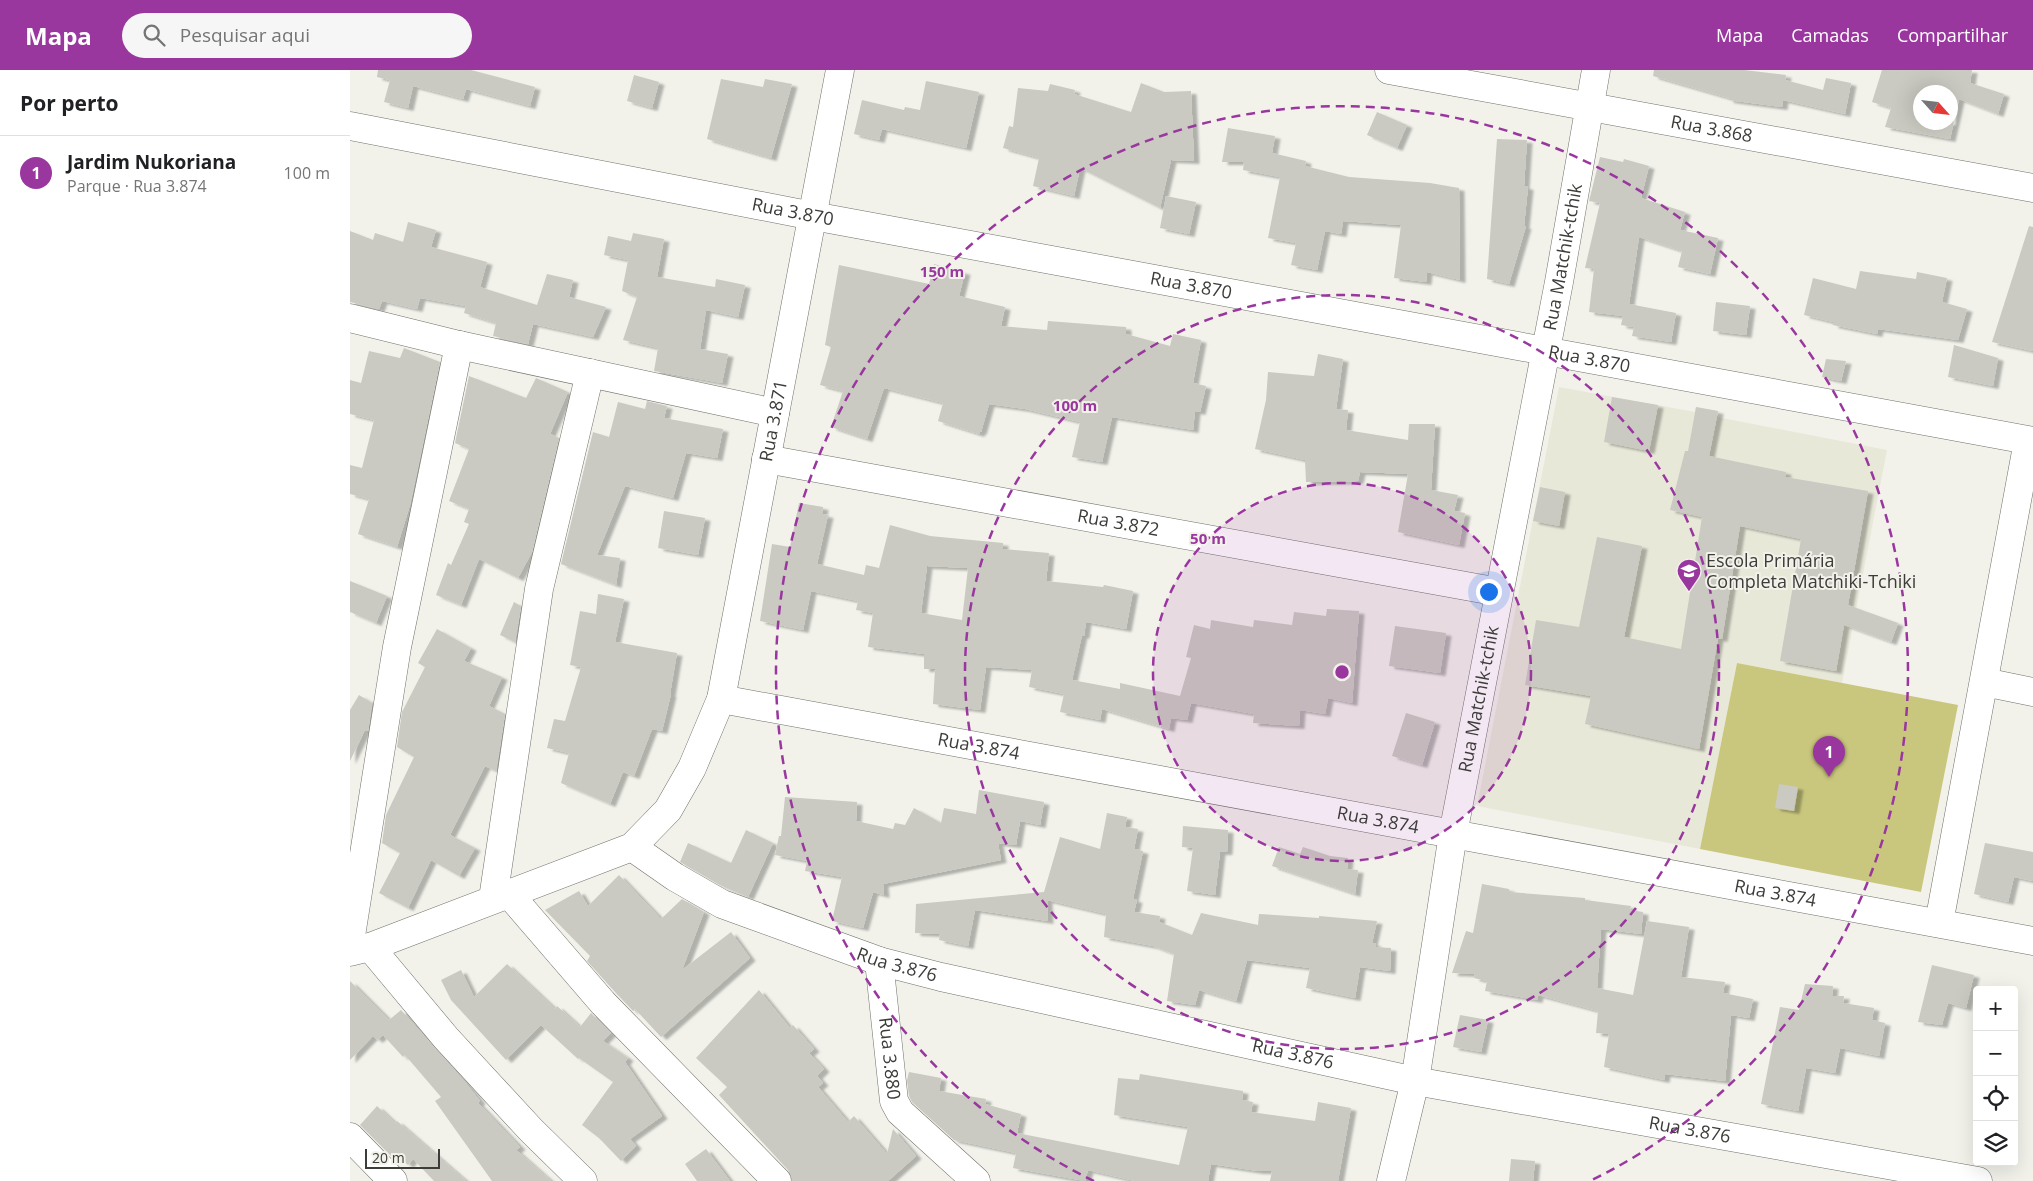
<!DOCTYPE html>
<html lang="pt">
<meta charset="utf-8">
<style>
body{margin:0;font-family:"Open Sans",sans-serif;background:#f6f6f6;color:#202124}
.controls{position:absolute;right:15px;bottom:15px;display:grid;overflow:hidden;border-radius:5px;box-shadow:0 5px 20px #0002}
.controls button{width:45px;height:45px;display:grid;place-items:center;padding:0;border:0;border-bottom:1px solid #e0e0e0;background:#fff;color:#202124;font:25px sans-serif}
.compass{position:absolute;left:1563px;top:15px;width:45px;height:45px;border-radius:50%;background:#fff;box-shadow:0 5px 20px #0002;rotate:117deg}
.scale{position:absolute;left:15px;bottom:12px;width:75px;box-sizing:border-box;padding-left:5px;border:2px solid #3c3c39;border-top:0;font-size:14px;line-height:18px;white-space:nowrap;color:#3c3c39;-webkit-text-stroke:4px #f2f2eb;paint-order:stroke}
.you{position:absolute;left:1138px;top:521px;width:18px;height:18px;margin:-12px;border:4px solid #fff;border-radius:50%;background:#1a73e8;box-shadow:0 0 0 8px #1a73e833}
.badge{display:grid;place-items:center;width:32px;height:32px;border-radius:50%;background:#99379f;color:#fff;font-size:16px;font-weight:700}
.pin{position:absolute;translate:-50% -41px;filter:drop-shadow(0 1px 2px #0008)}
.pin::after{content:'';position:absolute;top:26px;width:18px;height:15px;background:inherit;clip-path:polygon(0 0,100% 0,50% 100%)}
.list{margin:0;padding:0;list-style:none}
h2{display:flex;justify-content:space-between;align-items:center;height:65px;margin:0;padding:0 20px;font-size:21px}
h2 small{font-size:16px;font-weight:400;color:#757577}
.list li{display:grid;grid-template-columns:32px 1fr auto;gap:15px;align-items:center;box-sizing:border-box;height:75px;padding:0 20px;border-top:1px solid #e0e0e0}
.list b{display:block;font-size:19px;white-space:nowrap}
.list p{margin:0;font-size:16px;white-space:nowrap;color:#757577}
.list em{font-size:16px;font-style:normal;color:#757577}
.icon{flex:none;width:28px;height:28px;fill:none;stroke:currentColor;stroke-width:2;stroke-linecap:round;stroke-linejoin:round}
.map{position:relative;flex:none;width:1683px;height:1111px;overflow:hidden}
header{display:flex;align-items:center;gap:30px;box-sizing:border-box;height:70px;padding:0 25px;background:#99379f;color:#fff}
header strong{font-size:24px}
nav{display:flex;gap:28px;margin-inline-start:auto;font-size:18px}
.search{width:350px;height:45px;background:#f6f6f6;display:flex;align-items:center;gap:12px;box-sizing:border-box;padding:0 18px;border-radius:28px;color:#757577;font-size:19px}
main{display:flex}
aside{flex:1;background:#fff}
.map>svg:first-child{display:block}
.built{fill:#e8e8d9}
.green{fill:#c9c77d}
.building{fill:#cacac2;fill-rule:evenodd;filter:url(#shadow)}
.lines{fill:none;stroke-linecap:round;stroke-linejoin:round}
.street-casing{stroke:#70706a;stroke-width:29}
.street{stroke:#fff;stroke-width:28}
.ring{fill:none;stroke:#99379f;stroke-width:2.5;stroke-dasharray:9 6}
.labels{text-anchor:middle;stroke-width:4;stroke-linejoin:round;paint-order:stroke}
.street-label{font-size:18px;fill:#3c3c39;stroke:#f2f2eb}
.poi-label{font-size:18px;fill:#3c3c39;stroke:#f2f2eb;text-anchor:start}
.centre{fill:#99379f;stroke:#f2f2eb;stroke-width:2.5}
.ring-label{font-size:15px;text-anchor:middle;font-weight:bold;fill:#99379f;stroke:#f2f2eb;stroke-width:4;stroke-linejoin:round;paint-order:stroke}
</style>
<header>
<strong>Mapa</strong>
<div class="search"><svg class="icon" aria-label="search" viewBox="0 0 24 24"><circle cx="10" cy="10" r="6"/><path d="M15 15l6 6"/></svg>Pesquisar aqui</div>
<nav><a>Mapa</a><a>Camadas</a><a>Compartilhar</a></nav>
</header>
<main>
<aside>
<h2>Por perto<small></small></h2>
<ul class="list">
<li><span class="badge">1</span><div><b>Jardim Nukoriana</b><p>Parque · Rua 3.874</p></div><em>100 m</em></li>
</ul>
</aside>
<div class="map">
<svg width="1683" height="1111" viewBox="0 0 1683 1111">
<defs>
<filter id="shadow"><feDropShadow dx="5.5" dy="3" stdDeviation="1" flood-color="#0004"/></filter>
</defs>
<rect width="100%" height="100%" fill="#f2f2eb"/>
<path class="built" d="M1209,317L1345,342L1346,337L1368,341L1367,347L1537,380L1492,613L1387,593L1350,779L1127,736Z"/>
<path class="green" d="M1387,593L1608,635L1571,822L1350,779Z"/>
<g class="building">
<path d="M28,0H121L185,17L180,36L116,19L113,29L63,16L58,38L34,32L40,10L27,7Z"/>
<path d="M1304,0H1394L1436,5L1435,10L1473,20L1476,8L1501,13L1495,44L1433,30L1432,37L1378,30L1379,28L1303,6Z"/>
<path d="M1532,0H1622L1620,13L1654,24L1648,44L1609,29L1600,69L1535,57L1541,38L1522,32ZM1570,22H1600V52H1570Z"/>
<path d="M284,5L309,12L302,38L277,31Z"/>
<path d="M371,9L413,17L415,9L442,14L421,88L357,69Z"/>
<path d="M576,11L629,22L616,78L532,59L529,70L504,64L512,30L554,40L555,37L570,40Z"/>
<path d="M791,13L814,22L841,21L844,91L821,90L810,138L730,98L724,126L683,116L689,88L653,78L659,56L663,57L668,18L698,21L700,14L725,20L724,24L781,42Z"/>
<path d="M1027,42L1057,55L1047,78L1017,65Z"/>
<path d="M878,58L925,66L922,83L956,91L955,96L999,107L1080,113L1109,118L1110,210L1077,202L1076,212L1044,208L1051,155L993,151L991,164L975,161L967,200L941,195L946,173L918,168L930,107L893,100L894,92H872Z"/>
<path d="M1147,69L1177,70L1174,116L1178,117L1174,156H1176L1159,214L1137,209Z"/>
<path d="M1250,87L1273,92L1274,89L1299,96L1291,128L1335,142L1330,160L1368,168L1360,204L1328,197L1332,181L1289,167L1279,234L1326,243L1321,272L1282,266L1284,257L1271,255L1273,246L1239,242L1244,199L1235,198L1250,133L1239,131Z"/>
<path d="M816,126L846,132L839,164L810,158Z"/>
<path d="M58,152L86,160L81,177L137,192L130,217L187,235L197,204L223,210L219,227L256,237L243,267L183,254L178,274L143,266L146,253L114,243L116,236L70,228L67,239L32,231L29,239L0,232V161L23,170L25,163L53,172Z"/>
<path d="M1679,156L1683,157V281L1642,272Z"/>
<path d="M283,163L314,169L307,207L365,217L366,209L395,215L388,247L356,240L350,279L378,284L372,313L304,301L308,278L273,270L287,227L272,221L278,190L254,185L258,166L281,171Z"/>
<path d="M584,194L615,202L609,226L655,237L651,256L697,260L698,251L776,257V264L820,276L823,264L851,270L843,313L856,316L850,342L845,341L843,360L762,347L752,392L722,387L730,352L675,339L639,334L631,362L630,361L629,364L588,351L593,333L534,318L517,369L481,357L493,321L470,315L481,277L475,275L489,195L579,214Z"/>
<path d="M1510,201L1566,209L1567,202L1597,208L1592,232L1617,239L1608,270L1528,259L1527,264L1483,255V252L1454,245L1463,208L1506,219Z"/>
<path d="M1366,232L1400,236L1396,265L1363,261Z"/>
<path d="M1604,275L1648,288L1643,316L1598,307Z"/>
<path d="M54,278L90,292L60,435L47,477L8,464L19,429L0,424V395L12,398L24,350L0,344V310L11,313L19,281L50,288Z"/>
<path d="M968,284L993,289L986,339L998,340L996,360L1058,370L1059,354H1085L1081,420L1108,425L1104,441L1115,443L1109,475L1048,462L1058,404L1010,402L1008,411L956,412L955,390L905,379L916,330L918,302L964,306Z"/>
<path d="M1476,289L1496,291L1491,311L1472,307Z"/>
<path d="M119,306L176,328L186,308L218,322L200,364L209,368L182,482L168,508L129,489L111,535L86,525L98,493L101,495L119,454L114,452L119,439L99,431L119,379L105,373Z"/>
<path d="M1262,327L1308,335L1299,381L1254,372Z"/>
<path d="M297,331L317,336L314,348L373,359L367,388L336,383L323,428L275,416L247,485L270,488L266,515L211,494L243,362L259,367L268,332L295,339Z"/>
<path d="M1346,337L1368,341L1359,386L1436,402L1435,407L1518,421L1498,535L1548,553L1541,572L1494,555L1486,601L1430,591L1451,469L1390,456L1372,569L1368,568L1349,679L1235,654L1241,626L1175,615L1186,550L1229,557L1247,467L1292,476L1274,567L1331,579L1352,447L1320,440L1335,381H1338Z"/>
<path d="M1190,417L1215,422L1209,456L1183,451Z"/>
<path d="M449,433L473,437L472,444L478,445L467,494L514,505L516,495L529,498L540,455L580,466L653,473V479L699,483L696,511L753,517L754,515L783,521L776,559L736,552L734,566L732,565L722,610L770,619V613L830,626L841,588L836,587L844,555L860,559L861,550L903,557L904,550L942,555L944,542L976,546L977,539L1009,541L1002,633L978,628L975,644L950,640L949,656L903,653L904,644L841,633L837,650L821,648L819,659L752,639L750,650L710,642L714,624L679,617L682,600L636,597L630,640L583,634L585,599H574V584L518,577L523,543L506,540L508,531L461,521L453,560L410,551L422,474L440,477ZM577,496L618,498L612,550L571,543Z"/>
<path d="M314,441L355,448L348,485L308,478Z"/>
<path d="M0,511L37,526L26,553L0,542Z"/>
<path d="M248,524L274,529L265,572L327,583L320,624H321L312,661L302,659L284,706L273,702L260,734L211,713L219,683L197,678L204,649L215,651L231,597L220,595L230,541L246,544Z"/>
<path d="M164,532L171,536L165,572L150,565Z"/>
<path d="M1045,556L1096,563L1090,603L1039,596Z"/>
<path d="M87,559L121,578L114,591L152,607L139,636L155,644L146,701L135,696L100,765L125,778L109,806L81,790L58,838L29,823L50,783L32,773L36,745L64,687L47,677L52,642L75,597L68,593Z"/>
<path d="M9,625L22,633L18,661L15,660L0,691V640Z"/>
<path d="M1056,643L1085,652L1072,695L1042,686Z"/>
<path d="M1429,714L1448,717L1444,741L1425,738Z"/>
<path d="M629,720L694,732L690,755L670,751L666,775L648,773L651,790L533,814L534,825L523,822L513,858L482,851L492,807L455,801L457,791L425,785L429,766H431L435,727L507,732L506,751L543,759L545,753L555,755L564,738L591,753L594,738L626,744Z"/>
<path d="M757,743L777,747L775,757L788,759L784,779L793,781L783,829L787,830L784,842L810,846L809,852L842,865L851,843L908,855L909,844L969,848V846L1027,851L1022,873L1026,874L1025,877L1041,878L1040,901L1010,897L1005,928L956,918L960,898L897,890L886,931L849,920L845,935L817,931L824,884L803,876L754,867L756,844L697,830L698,851L625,840L618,876L589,870L590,864L565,863L566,834L694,822L710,767L750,779Z"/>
<path d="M833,756L878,760L877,782H870L865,825L837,821L843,778L832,777Z"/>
<path d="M396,760L423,773L398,827L370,815L330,792L338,773L381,793Z"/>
<path d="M1635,773L1683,782V811L1664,807L1658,832L1624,824Z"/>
<path d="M929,777L950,784L953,777L980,786L998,788L997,799L1008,800L1005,824L922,796Z"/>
<path d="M269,805L311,849L332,829L354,842L332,900L381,862L400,888L311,967L285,939L283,941L265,922L237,891L240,886L195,840L229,821L238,836Z"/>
<path d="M1132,814L1159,819V822L1235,828V830L1281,836L1280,840L1293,842L1291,864L1251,859L1247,918L1283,925L1297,851L1339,857L1331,907L1375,912L1373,923L1403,929L1399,948L1381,945L1375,1011L1315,1004L1314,1010L1254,997L1259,964L1246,963L1248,941L1188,925L1187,930L1135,921L1137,911L1124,908L1125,904L1102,903L1116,861L1123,863Z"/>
<path d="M157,894L205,939L207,936L230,957L241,943L261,963L253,971L278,988L275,992L312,1046L280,1069L286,1076L271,1091L249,1068L232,1055L263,1012L229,988L228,989L191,955L156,990L101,930L91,910L111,900L124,927Z"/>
<path d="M1582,895L1624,905L1616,938L1598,933L1592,955L1568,952Z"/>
<path d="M0,911L39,950L51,940L114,1011L130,1031L128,1033L170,1077L166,1080L201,1111H142L85,1031L91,1027L55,985L53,987L33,965L27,970L23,966L0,990Z"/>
<path d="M1455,914L1483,916L1482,926H1494L1493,933L1524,938L1522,950L1535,953L1529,986L1490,978L1485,1003L1456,998L1448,1041L1411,1034L1430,937L1449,940Z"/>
<path d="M409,920L440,958L443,955L464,979L459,983L474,999L467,1006L473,1013L468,1017L498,1052L504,1046L537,1084L543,1059L566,1086L538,1111H442L438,1100L369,1025L377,1017L346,988Z"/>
<path d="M1110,945L1138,950L1131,982L1103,977Z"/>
<path d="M559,1002L591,1008L589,1021L636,1029L635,1034L671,1044L667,1063L829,1095L838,1057L764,1045L768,1008L789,1010L790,1004L893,1021L892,1030L903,1032L901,1042L965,1051L968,1032L1001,1038L988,1111H920L922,1101H908L861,1094L858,1111H785L738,1100L735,1111L663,1098L666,1083L604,1070L562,1032L559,1026L557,1010Z"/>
<path d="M27,1036L45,1053L47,1051L116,1111H84L63,1089L58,1095L49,1087L46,1091L10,1055Z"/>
<path d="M356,1079L380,1111H347L335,1094Z"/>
<path d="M1161,1089L1185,1091L1183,1111H1159Z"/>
</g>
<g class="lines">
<defs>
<g id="street">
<path id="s1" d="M1039,0L1683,118"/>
<path id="s2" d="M0,56L463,146L1683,371"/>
<path d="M0,248L109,275L425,343"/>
<path id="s3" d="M416,389L1149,522"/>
<path d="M1634,612L1683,622"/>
<path id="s4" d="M371,629L1683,871"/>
<path id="s5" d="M282,777L325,807L372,834L529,891L591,907L1065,1011L1628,1111"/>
<path d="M159,824L253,933L427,1111"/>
<path d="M143,829L189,519L240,303"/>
<path d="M1589,853L1678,371"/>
<path d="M0,872L47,577L109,275"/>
<path d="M20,877L96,968L181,1060L233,1111"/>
<path id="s6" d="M0,882L20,877L282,777L318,740L342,698L371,629L490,0"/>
<path id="s7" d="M529,891L544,1031L550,1042L626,1111"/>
<path d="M0,1067L43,1111"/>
<path id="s8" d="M1041,1111L1065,1011L1103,764L1209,212L1246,0"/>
</g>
</defs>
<use href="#street" class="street-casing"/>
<use href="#street" class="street"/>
</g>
<circle cx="992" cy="602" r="189" fill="#99379f" fill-opacity=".12"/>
<g class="ring">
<circle cx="992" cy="602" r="189"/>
<circle cx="992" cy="602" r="377"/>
<path d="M744 1111A566 566 0 1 1 1240 1111"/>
</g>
<defs>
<symbol id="school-pin" viewBox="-11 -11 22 30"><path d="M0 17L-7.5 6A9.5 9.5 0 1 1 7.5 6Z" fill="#99379f" stroke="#f2f2eb"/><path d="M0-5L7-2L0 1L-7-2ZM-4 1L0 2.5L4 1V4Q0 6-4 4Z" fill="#fff"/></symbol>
</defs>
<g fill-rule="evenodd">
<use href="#school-pin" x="1325" y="487" width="28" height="38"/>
</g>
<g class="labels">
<g class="street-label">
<text dy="6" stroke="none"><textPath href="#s1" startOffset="328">Rua 3.868</textPath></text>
<text dy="6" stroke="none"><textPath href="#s2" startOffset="451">Rua 3.870</textPath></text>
<text dy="6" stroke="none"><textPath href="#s8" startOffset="940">Rua Matchik-tchik</textPath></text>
<text dy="6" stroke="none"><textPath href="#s2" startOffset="856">Rua 3.870</textPath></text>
<text dy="6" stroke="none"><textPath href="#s2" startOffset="1261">Rua 3.870</textPath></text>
<text dy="6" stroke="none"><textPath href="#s6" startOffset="759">Rua 3.871</textPath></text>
<text dy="6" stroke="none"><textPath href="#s3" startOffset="358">Rua 3.872</textPath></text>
<text dy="6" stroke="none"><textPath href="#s8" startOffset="490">Rua Matchik-tchik</textPath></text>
<text dy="6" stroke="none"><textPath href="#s4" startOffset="262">Rua 3.874</textPath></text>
<text dy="6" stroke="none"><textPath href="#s4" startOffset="668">Rua 3.874</textPath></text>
<text dy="6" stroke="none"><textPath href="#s4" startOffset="1072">Rua 3.874</textPath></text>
<text dy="6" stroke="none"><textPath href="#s5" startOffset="292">Rua 3.876</textPath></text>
<text dy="6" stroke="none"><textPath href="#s5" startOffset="698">Rua 3.876</textPath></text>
<text dy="6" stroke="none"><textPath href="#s7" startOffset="98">Rua 3.880</textPath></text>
<text dy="6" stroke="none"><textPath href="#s5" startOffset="1102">Rua 3.876</textPath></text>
</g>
<g class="poi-label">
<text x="1356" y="497">Escola Primária<tspan x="1356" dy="21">Completa Matchiki-Tchiki</tspan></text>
</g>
</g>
<circle cx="992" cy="602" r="8" class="centre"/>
<g class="ring-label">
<text x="592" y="207">150 m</text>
<text x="725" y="341">100 m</text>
<text x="858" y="474">50 m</text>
</g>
</svg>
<div class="controls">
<button>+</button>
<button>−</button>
<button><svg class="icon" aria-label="locate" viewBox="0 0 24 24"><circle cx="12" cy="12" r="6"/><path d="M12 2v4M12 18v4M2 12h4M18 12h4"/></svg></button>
<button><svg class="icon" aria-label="layers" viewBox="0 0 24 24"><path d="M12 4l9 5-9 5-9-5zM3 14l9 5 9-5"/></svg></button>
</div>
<svg class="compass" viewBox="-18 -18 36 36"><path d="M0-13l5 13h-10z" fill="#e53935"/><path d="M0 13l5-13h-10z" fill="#757577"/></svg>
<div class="scale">20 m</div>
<div class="you"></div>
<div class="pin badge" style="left:1479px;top:707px">1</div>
</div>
</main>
